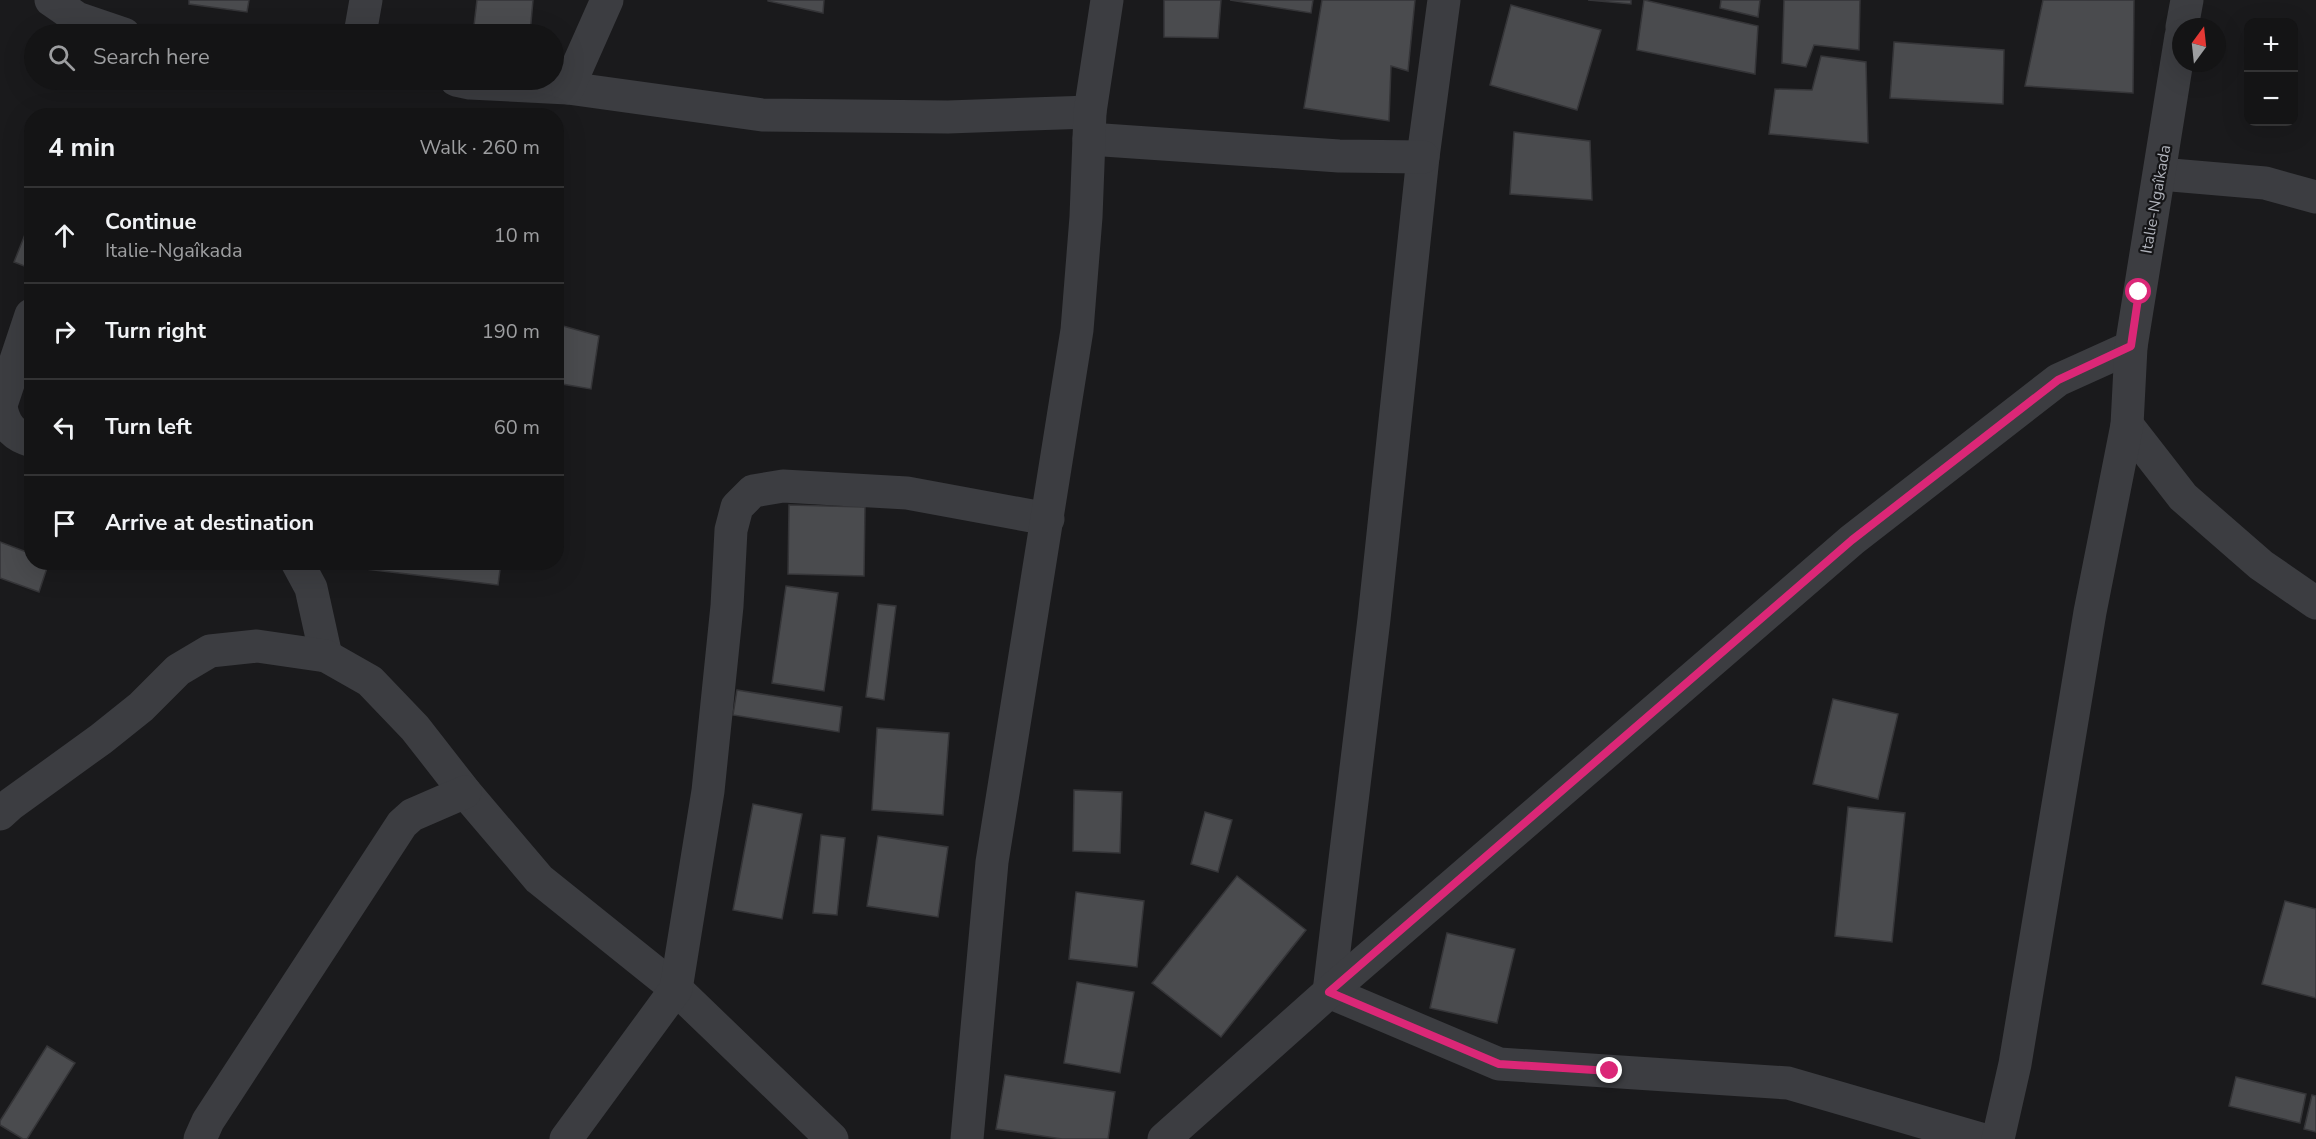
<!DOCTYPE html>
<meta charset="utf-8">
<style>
body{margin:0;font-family:"Nunito Sans",sans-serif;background:#212122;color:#f1f3f6}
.controls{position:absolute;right:18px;top:18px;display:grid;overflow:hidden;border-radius:12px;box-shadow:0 6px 24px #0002}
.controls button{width:54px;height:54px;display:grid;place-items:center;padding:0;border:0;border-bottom:2px solid #333334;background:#141415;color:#f1f3f6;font:30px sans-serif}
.compass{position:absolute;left:2172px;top:18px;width:54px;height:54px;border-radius:50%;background:#141415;box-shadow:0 6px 24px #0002;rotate:15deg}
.stop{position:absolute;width:18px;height:18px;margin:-14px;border:4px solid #db2777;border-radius:50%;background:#fff}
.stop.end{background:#db2777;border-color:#fff;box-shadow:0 2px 6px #0008}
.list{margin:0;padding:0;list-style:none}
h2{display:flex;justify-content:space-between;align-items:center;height:78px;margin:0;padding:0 24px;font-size:26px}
h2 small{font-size:20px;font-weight:400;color:#9d9ea0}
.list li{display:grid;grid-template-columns:39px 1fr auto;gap:18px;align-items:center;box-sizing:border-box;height:96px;padding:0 24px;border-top:2px solid #333334}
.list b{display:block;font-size:22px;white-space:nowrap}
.list p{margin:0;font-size:20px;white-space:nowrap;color:#9d9ea0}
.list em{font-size:20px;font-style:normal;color:#9d9ea0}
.icon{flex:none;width:33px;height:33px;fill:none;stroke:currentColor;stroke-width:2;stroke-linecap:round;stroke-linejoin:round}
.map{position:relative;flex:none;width:2316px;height:1139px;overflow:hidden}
.search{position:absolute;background:#141415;box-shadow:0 6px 24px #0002;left:24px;top:24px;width:540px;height:66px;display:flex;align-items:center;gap:15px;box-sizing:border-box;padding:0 21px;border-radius:33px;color:#9d9ea0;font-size:22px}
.panel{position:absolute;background:#141415;box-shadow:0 6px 24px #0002;left:24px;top:108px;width:540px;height:462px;border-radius:24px}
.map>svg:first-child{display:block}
.building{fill:#4a4b4e;stroke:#353538;stroke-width:1.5}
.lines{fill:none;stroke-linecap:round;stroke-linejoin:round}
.minor{stroke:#3c3d41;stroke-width:33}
.route{stroke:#db2777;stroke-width:8}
.labels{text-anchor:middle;stroke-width:4.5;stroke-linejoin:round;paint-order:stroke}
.street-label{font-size:16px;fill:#afb2ba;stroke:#151517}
</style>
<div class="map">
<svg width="2316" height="1139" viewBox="0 0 2316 1139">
<rect width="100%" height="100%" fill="#1a1a1c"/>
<g class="building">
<path d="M189,0H249L247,12L189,4Z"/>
<path d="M477,0H533L530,34H473Z"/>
<path d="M768,0H824L823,13L768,1Z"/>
<path d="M1164,0H1221L1218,38L1164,37Z"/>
<path d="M1230,0H1313L1311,13Z"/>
<path d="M1322,0H1415L1408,71L1391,66L1389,121L1304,108Z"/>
<path d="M1588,0H1631V4Z"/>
<path d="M1644,0L1758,26L1755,74L1637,50Z"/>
<path d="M1721,0H1760L1758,17L1720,8Z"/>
<path d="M1784,0H1860L1859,50L1814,45L1806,67L1782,63Z"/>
<path d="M2043,0H2134L2133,93L2025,86Z"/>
<path d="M1511,5L1601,30L1577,110L1490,85Z"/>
<path d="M1894,42L2004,50L2003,104L1890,98Z"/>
<path d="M1821,56L1866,62L1868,143L1769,134L1775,89L1812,90Z"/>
<path d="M1514,132L1590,141L1592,200L1510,194Z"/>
<path d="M32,217V269L14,262Z"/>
<path d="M556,324L599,336L591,389L556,383Z"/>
<path d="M789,505L865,507L864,576L788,574Z"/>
<path d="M0,542L32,554V562H49L39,592L0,578Z"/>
<path d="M333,562H501L498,585L333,565Z"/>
<path d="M786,586L838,593L824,691L772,683Z"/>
<path d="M878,604L896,606L884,700L866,697Z"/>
<path d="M737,690L842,707L839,732L733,715Z"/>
<path d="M1833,699L1898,714L1878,799L1813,784Z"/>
<path d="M877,728L949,733L943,815L872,810Z"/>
<path d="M1074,790L1122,792L1120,853L1073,851Z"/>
<path d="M753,804L802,814L782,919L733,910Z"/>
<path d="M1848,807L1905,813L1892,942L1835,936Z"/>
<path d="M1205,812L1232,820L1218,872L1191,864Z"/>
<path d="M821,835L845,838L837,915L813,913Z"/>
<path d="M878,836L948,847L938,917L867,906Z"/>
<path d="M1237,876L1306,930L1221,1037L1152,983Z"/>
<path d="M1076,892L1144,901L1137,967L1069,959Z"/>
<path d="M2285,901L2316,909V998L2262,984Z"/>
<path d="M1447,933L1515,949L1497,1023L1430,1008Z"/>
<path d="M1077,982L1134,992L1120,1073L1064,1063Z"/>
<path d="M47,1046L75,1063L27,1139H23L0,1125V1121Z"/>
<path d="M1005,1075L1115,1092L1108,1139H1062L996,1129Z"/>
<path d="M2236,1077L2306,1094L2300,1123L2229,1106Z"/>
<path d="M2312,1095L2316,1096V1132L2304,1129Z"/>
</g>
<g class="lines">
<g class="minor">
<path d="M51,0L77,18L124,34"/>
<path d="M1444,0L1423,157L1374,619L1329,992L1499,1064L1788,1083L1981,1139"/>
<path d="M2182,27L2187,0"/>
<path d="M360,34L366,0"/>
<path d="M456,80L470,83L568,88L762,115L948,117L1090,112"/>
<path d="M568,88L607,0"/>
<path d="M1089,139L1339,156L1423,157"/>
<path d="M2160,174L2265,183L2316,197"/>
<path d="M31,315L1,405C3,424 13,436 32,441"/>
<path d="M2127,425L2183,497L2261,565L2316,603"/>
<path d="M297,562L311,588L326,656"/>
<path d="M0,814L11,804L101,739L141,707L178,670L210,651L257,646L326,656L370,681L415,728L465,792L539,879L676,989L832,1139"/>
<path d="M200,1139L208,1121L402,824L412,815L465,792"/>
<path d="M566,1139L676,989L708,791L727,606L731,530L737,507L753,491L783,486L907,493L1048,519"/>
<path d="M967,1139L992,862L1077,330L1086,217L1090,112L1107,0"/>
<path d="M1164,1139L1329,992L1852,540L2058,380L2131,347"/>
<path d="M1998,1139L2015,1064L2090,612L2127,425L2131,347L2181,36"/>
</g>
</g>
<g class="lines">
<path class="route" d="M1610,1071L1499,1064L1329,992L1852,540L2058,380L2131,346L2139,292"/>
</g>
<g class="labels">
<g class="street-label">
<text transform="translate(2155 199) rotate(-80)" y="6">Italie-Ngaîkada</text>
</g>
</g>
</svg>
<div class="controls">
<button>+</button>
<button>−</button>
</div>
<svg class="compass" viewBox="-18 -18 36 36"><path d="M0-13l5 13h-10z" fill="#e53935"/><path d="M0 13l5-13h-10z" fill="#9d9ea0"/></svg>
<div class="stop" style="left:2139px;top:292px"></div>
<div class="stop end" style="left:1610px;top:1071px"></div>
<div class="search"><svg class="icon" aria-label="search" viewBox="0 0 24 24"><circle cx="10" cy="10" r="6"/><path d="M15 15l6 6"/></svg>Search here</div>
<section class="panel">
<h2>4 min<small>Walk · 260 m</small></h2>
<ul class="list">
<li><svg class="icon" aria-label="ahead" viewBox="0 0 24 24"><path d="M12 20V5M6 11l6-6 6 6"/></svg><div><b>Continue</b><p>Italie-Ngaîkada</p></div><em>10 m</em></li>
<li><svg class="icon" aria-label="right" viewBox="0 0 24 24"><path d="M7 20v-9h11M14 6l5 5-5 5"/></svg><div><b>Turn right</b></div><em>190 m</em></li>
<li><svg class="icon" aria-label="left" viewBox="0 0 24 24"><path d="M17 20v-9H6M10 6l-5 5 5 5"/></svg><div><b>Turn left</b></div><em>60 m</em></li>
<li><svg class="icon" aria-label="arrive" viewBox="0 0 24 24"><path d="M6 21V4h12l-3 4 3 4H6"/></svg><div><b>Arrive at destination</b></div></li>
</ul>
</section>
</div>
